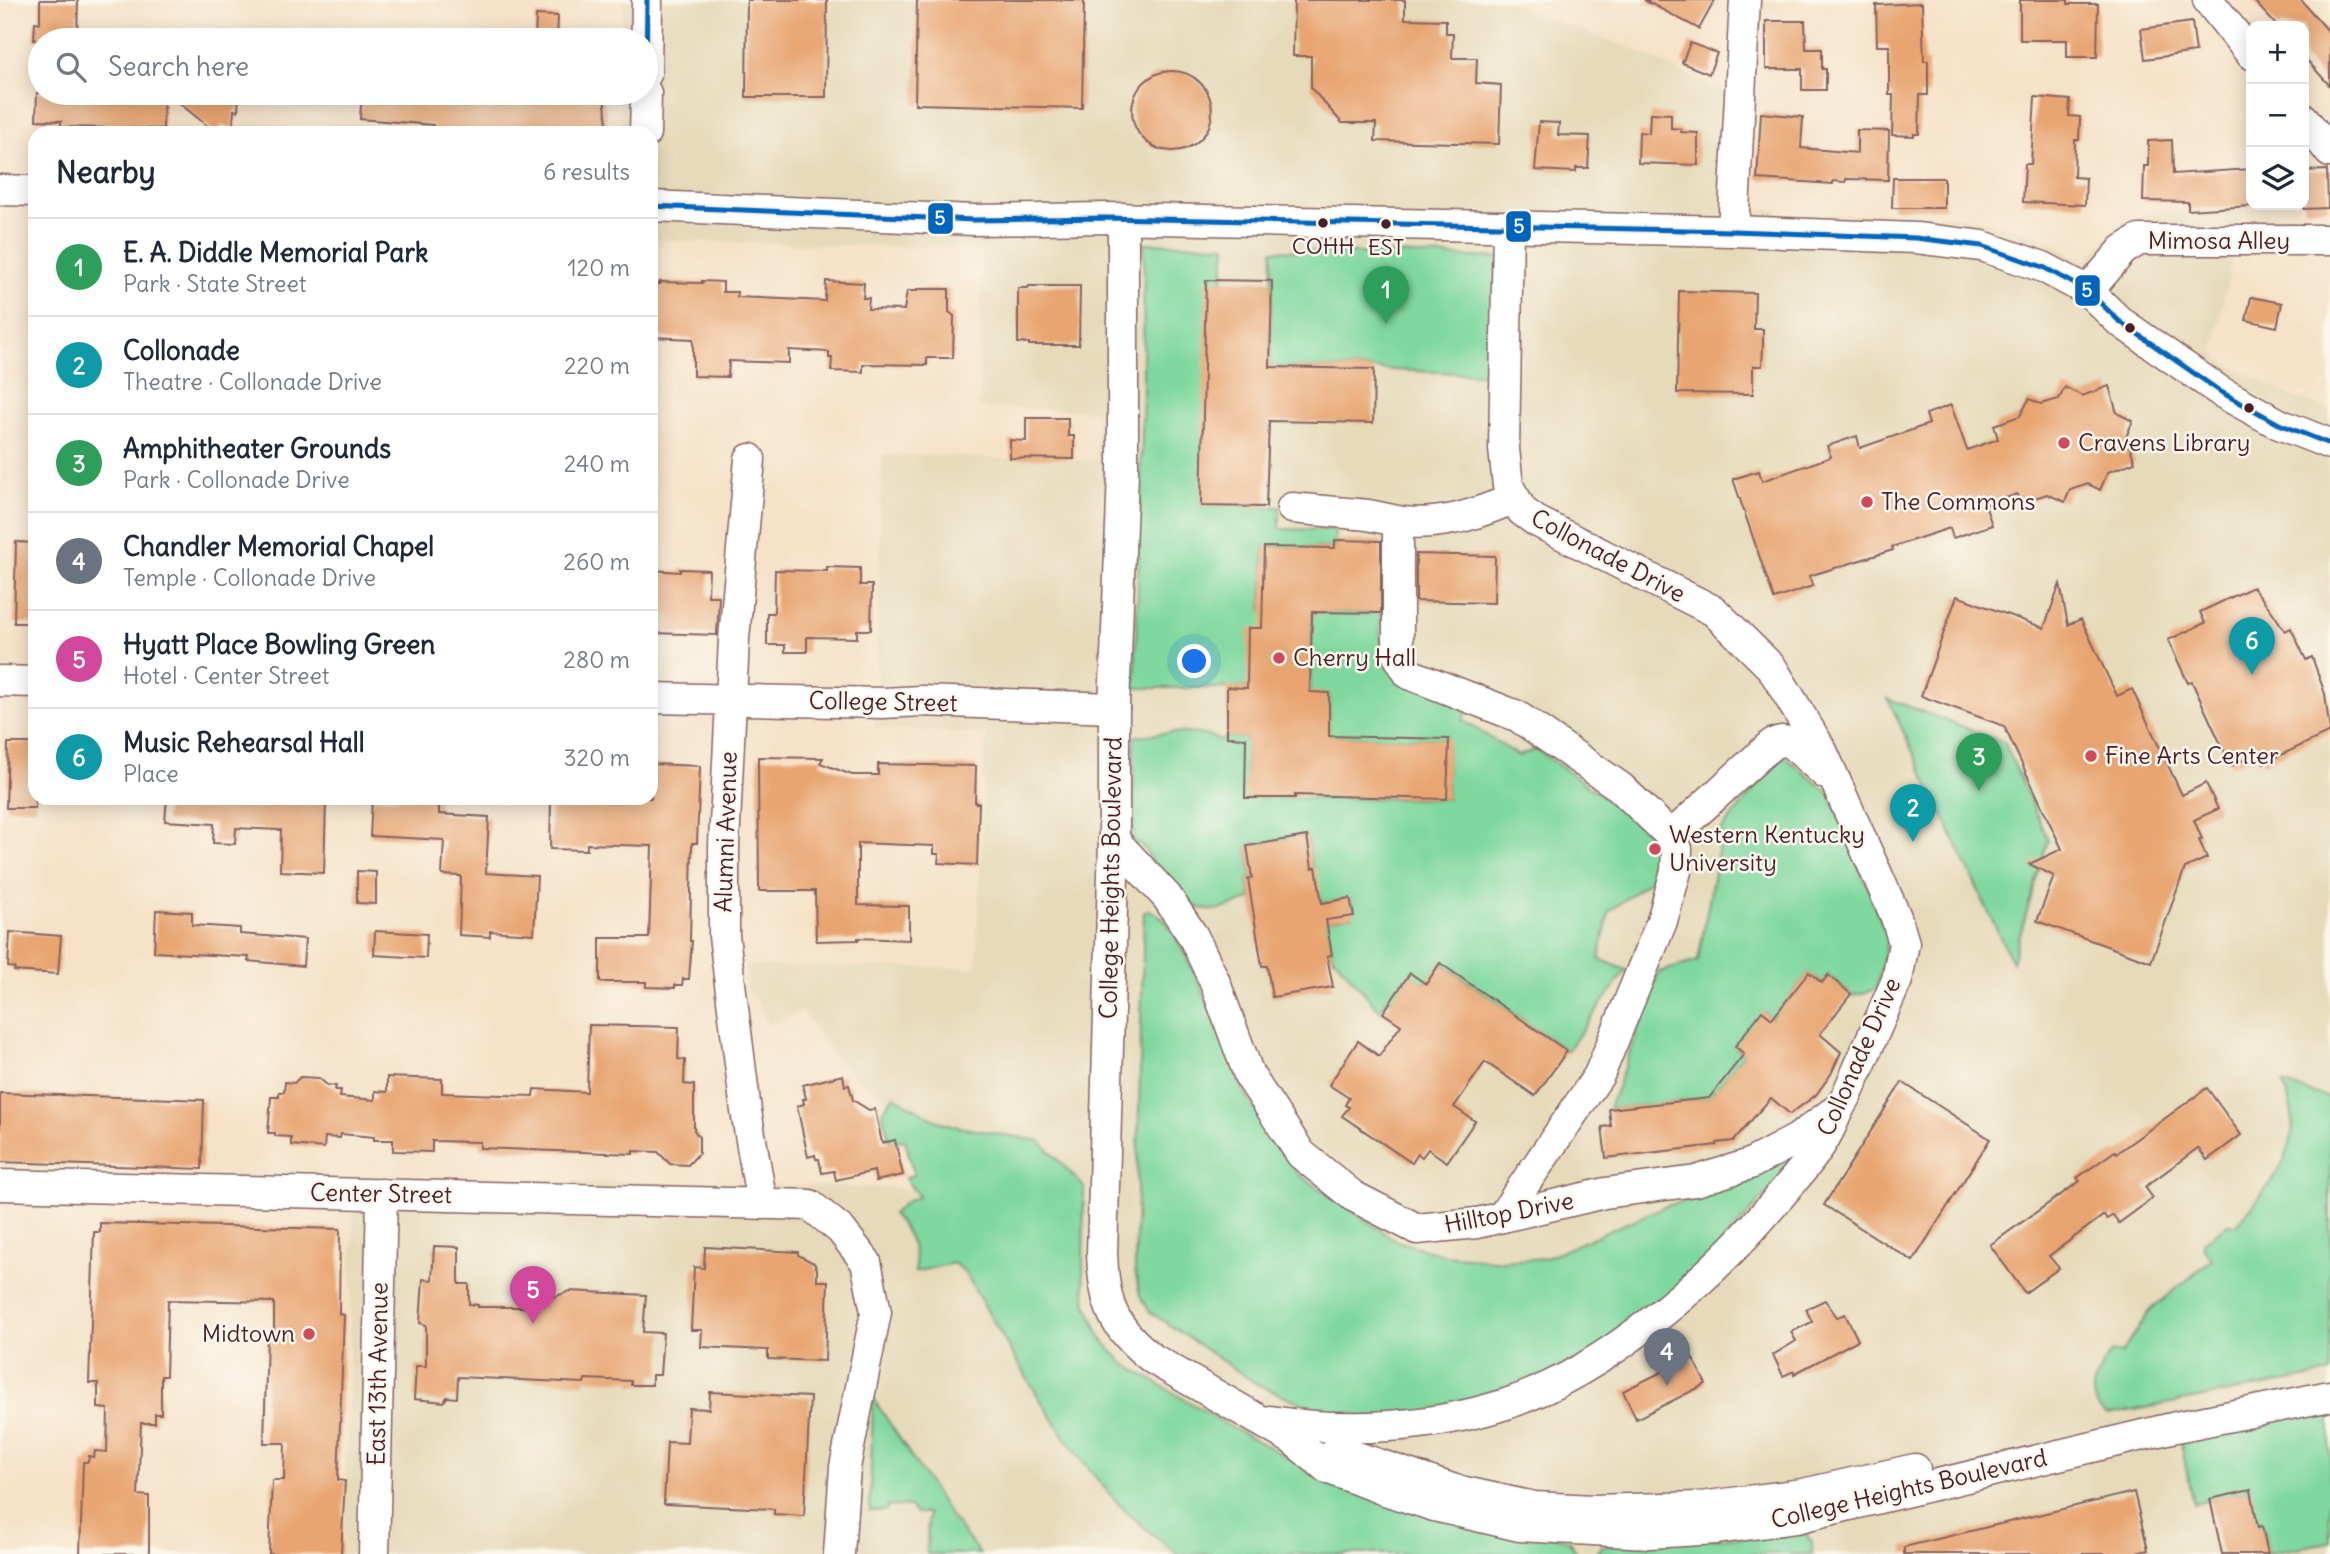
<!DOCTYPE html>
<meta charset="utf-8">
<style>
body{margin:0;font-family:Delius,sans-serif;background:#f2f2f3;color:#1f2937}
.controls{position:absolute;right:21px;top:21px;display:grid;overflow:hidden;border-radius:14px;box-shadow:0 4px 18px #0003}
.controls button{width:63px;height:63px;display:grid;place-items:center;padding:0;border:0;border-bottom:2px solid #e0e1e3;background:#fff;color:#1f2937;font:35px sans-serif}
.you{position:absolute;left:1195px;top:662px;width:24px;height:24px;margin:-18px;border:5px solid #fff;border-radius:50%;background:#1a73e8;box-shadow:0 0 0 10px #1a73e833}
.badge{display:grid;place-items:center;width:46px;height:46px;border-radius:50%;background:#d1495b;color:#fff;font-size:23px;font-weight:700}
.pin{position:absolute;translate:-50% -58px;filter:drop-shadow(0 2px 4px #0008)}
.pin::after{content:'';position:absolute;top:37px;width:24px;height:21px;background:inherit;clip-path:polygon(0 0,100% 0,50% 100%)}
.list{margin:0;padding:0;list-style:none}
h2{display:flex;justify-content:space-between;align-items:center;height:91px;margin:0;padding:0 28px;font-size:30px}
h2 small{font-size:23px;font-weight:400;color:#747a83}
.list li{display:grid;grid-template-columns:46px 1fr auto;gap:21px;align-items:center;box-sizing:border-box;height:98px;padding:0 28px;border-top:2px solid #e0e1e3}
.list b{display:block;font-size:26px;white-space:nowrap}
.list p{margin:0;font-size:23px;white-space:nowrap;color:#747a83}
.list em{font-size:23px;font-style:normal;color:#747a83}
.icon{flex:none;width:38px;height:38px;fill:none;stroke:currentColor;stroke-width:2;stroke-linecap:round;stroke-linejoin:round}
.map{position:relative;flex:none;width:2330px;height:1554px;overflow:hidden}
.search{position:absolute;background:#fff;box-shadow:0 4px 18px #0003;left:28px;top:28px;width:630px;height:77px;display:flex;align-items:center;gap:18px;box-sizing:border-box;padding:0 24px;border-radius:38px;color:#747a83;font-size:26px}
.panel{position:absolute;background:#fff;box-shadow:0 4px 18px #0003;left:28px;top:126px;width:630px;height:679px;border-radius:21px}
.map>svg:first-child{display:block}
.built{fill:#e6daba}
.green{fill:#7fd89e;stroke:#647c64;stroke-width:2}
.building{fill:#e8a571}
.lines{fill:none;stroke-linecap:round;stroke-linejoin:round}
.minor-casing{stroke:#866362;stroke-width:33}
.minor{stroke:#fff;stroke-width:30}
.bus-1-casing{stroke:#fbf7ec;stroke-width:10}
.bus-1{stroke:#0065bd;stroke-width:5}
.bus-dot{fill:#4a1f2b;stroke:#fbf7ec;stroke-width:2.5}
.poi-dot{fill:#d1495b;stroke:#fbf7ec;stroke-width:2.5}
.labels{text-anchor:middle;stroke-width:5;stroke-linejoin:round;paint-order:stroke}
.bus-label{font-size:22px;fill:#4a1f2b;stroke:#fbf7ec}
.street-label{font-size:24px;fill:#4a1f2b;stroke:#fbf7ec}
.poi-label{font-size:24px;fill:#4a1f2b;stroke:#fbf7ec;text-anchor:start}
.line-badge{stroke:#fbf7ec;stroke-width:2.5}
.badge-label{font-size:19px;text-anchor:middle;font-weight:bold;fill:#fff}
</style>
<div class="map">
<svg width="2330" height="1554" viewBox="0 0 2330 1554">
<rect width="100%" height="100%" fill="#fbf7ec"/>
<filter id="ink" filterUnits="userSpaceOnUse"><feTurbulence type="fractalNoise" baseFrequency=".0143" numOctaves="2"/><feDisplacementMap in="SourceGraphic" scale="14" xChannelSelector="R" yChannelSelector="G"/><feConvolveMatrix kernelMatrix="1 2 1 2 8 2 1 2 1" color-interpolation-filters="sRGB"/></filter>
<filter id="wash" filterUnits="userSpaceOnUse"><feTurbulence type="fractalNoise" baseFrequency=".00686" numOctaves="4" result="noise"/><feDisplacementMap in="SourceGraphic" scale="28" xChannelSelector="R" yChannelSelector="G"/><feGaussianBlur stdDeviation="1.57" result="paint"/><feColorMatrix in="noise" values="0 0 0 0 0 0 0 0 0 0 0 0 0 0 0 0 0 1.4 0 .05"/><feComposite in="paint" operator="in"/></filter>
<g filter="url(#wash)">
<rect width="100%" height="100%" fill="#f5e2c8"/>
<path class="built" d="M623,0H1507L1540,16L1636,50L1732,97L1727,211L1775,210L1782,214L1959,216L2012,226L2045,238L2084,262L2117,228L2131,219L2149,213L2242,210L2214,348L2220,360L2289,395L2330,410V1554H343L355,1177L918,1188L914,1120L840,1064L802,1011L768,1025L756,999L748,990L745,966L976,968L986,734L875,728L882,454L1096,461L1097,410L979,407L982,249L651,240V133H621V93H646V40H622Z"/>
<g class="green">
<path d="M1144,243L1226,245L1201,505L1280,507V529L1335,530V548L1264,547L1262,610L1272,611L1247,688H1135L1143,394Z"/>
<path d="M1273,250L1501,258V375L1374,369L1270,367Z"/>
<path d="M1312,612L1381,613L1380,634L1387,662L1468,710L1462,720L1519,756L1536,749L1626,813L1666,849L1664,869L1609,912L1599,959L1626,970L1567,1051L1441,963L1426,984L1410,974L1392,1000L1388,998L1380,1011L1332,955L1326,920L1353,916L1350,899L1322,903L1312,868L1307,836L1247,846L1252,878L1248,880L1251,899C1239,903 1220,912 1208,910C1186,907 1170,887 1157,870C1149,860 1147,844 1133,842L1134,737C1162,733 1193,728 1220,740L1227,737L1246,738V798L1447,799L1448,739L1329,736V694L1310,693Z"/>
<path d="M1888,699L2004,742L2048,840L2012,962Z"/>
<path d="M1783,755L1830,794L1888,939L1876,989L1853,996L1828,975L1822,983L1809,973L1772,1019L1763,1012L1735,1046L1744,1054L1709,1098L1609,1109L1659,972L1698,961L1722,829Z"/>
<path d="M1149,910L1164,919L1175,936L1196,975L1246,1095L1298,1174L1397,1241L1445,1255L1503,1261L1546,1258L1666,1206L1734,1188L1784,1158L1824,1128L1691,1280L1576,1364L1409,1422L1327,1414L1257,1384L1150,1312L1140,1295L1135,1270L1144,911Z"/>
<path d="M2283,1084L2330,1098V1373L2108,1415C2080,1399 2097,1371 2112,1352L2121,1354L2150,1311L2212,1259L2203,1247V1242L2228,1224L2237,1225C2273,1179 2311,1146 2283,1084Z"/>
<path d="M894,1096L935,1120L958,1127L1040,1141L1084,1187L1083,1275L1086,1303L1101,1338L1122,1362L1236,1430L1316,1472L1569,1540L1576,1554H1178L1171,1549C1153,1535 1134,1520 1118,1503C1055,1435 1011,1350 964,1271L953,1263L915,1272C917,1249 909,1231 892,1214L906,1202L919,1196L905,1179L914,1174L905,1140L890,1142L882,1112Z"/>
<path d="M873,1398L951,1517L980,1554H927L928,1513H916L910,1507L889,1506L884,1511H870Z"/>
<path d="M2330,1409V1542L2268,1553L2263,1527H2258L2250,1490L2194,1504L2180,1439Z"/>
<path d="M1806,1533L1812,1542V1554H1595L1602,1546Z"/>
</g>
<g id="blocks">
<g class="building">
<path d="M40,0H78L77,40H34L35,22L40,23Z"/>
<path d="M747,0H827L826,97H746Z"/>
<path d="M917,0H1084L1082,108L915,104Z"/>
<path d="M1294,0H1405V19L1446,20V33H1453L1452,58H1477L1476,83L1501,85L1499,144L1375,141L1376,123H1342L1311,88V56H1293Z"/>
<path d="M1644,0H1715L1699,29Z"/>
<path d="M2020,0H2068V4H2098L2097,57H2067V40H2020Z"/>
<path d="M2253,0H2301L2330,33V86L2304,57V26H2277Z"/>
<path d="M1922,3L1924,61H1928V95H1920L1919,134H1914V136L1892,135L1893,95H1889V46H1877L1876,5Z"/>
<path d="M536,15L558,16L557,40H535Z"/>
<path d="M1766,21H1805L1806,49H1822V69H1826V90H1802V69H1766Z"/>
<path d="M2192,22L2196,52L2145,59L2141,29Z"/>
<path d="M1690,43L1717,53L1709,74L1682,63Z"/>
<circle cx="1172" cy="111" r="40"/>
<path d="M37,93H164L163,129L61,127V121L36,120Z"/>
<path d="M167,93H239L238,111L234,110L233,127L220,126V133H216Z"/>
<path d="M362,93H604L607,125L605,133H433V125L360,119Z"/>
<path d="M2035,97L2070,100L2069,116L2080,117L2079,140H2075L2074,177L2086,178L2085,205L2023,202L2025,164H2031Z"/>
<path d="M1650,113L1671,114V128L1681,129V132L1698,133V165L1638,163L1639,132L1649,133Z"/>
<path d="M1761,113L1803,117L1801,148L1857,153V130L1889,131L1888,180L1846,179V182L1833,181V184L1757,179Z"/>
<path d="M1539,122L1559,123L1558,135L1590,136L1588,168H1576V172L1535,170Z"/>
<path d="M2172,140L2173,174L2251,169V206L2188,210V202L2143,201L2144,166H2148V141Z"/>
<path d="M2327,170L2328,208L2304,209V171Z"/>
<path d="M1893,178H1944V208H1892Z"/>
<path d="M1206,280L1272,281L1270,367L1374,369L1373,423L1269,421L1266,507L1201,506Z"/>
<path d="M702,281L723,282V292H737V297L825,301L826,281L864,283L863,298H869L868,309L904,310L907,291H917V289H949V312L954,316L953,358H927V365L867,364L863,365V372L831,371L832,358H829V352L789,350V363L729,361L728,377L693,376V339L651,337V284H660V282L702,283Z"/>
<path d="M1029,286H1080L1079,345H1029V343H1018V288H1028Z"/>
<path d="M1679,291L1755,293L1754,329H1763V345L1762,366H1753V394L1677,393Z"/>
<path d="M2251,297L2282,303L2277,327L2246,320Z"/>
<path d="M2109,386L2117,413L2133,421L2126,437L2135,462L2108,472L2100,490L2088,484L2070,490L2065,502L2047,494L2020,503L2017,494L1985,505L1992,525L1953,538L1950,528L1892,547L1893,550L1809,576L1813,586L1774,599L1733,479L1759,471L1762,481L1831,457L1827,446L1857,436L1860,448L1929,424L1926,414L1951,405L1967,450L1998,439L1994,425L2020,416L2029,399L2041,404L2059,399L2065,387L2082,396Z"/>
<path d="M1026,418H1068V436H1074V459L1010,458V440L1026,441Z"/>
<path d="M1335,540L1381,541V613L1312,612L1310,692L1329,693V736L1449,739L1447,799L1295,795V798H1245L1246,738L1227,737V687L1247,688L1248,628H1262L1264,547L1335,548Z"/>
<path d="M16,542L35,543V623H14Z"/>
<path d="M1416,554L1495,556L1494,603L1416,601Z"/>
<path d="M827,567L860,568V585H872L871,630H857V638L807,637V652H785V645H767V613H774L775,570L827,571Z"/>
<path d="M680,569L709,570L708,596H719L717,635L651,633V570L680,572Z"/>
<path d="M2060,584L2068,625L2081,619L2117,696L2132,689L2182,795L2206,783L2218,809L2194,820L2202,839L2199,840L2207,858L2185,868L2151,962L2037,921L2054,876L2029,864L2062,849L2004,726L1921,696L1957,596L2044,628Z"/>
<path d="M2253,587L2271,610L2285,631L2291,628L2306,660L2312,657L2325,694L2330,732L2264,763L2259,753L2231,766L2192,682L2188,683L2168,640L2205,623L2200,612Z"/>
<path d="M8,743H35V808H6Z"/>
<path d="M758,757L823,758L820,763L852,775H878V764L976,766L975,803H979L977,865L938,863L939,854H934V846L858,843V905L909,906V940L858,938V940L816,941L815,891H759Z"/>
<path d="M651,764L700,766L697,843H692L690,941H692L689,979H683L682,985H675V988L646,987V982H600V938H649L652,846L587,844V850L550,849L551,798H651Z"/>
<path d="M167,798L326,801L324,873L280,871L281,830L236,828L235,844L213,843L214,824L165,821Z"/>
<path d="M372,798H439V814L489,817L486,873L537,876L534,934L490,931V937L459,935L461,876L442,875L444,840L370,836Z"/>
<path d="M1307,836L1312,868L1316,867L1322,903L1350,898L1354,916L1326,920L1332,955L1327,956L1333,987L1272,997L1267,966H1262L1248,879L1252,878L1247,846Z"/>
<path d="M357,871L376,872V904L357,903Z"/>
<path d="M156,910L192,912V925L240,928V934L305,939L303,966L248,961L249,957L154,952Z"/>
<path d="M375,931L427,934L426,958L374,955Z"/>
<path d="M10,932L61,936L58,974L14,971L15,968L8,967Z"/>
<path d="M1440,963L1567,1051L1535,1096L1485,1062L1454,1107L1475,1121L1447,1162L1428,1149L1422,1157L1418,1154L1412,1163L1342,1116L1349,1107L1345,1105L1349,1098L1329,1085L1358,1041L1379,1056L1401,1025L1383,1013L1410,973L1426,984Z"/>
<path d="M1809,972L1822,983L1828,975L1851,994L1820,1034L1841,1052L1831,1074L1816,1095L1790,1114L1771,1098L1733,1141L1717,1143V1145L1606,1158L1602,1127L1611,1126L1609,1109L1709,1098L1744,1054L1735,1046L1762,1011L1772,1019Z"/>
<path d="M589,1025L679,1027L678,1059L685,1060L684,1084L694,1085V1130L699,1137V1153L688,1165L670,1164L658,1152L633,1151V1154L555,1151L480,1148V1142L432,1141V1152L393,1151V1140H374V1137L341,1134L340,1138L325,1137L324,1148L291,1145V1137L275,1136V1133H268L271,1097H279V1092H284L285,1082L294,1083L300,1077L319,1078L327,1085L336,1086L335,1090H341L340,1097L375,1100V1091L387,1092V1077L442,1079V1093L533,1096L534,1089L587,1092Z"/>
<path d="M843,1075L845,1086L849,1085L853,1100L869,1110L875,1109L882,1143L895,1140L903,1175L876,1181L874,1171L836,1180L834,1171L822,1173L819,1159H816L815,1155L808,1157L797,1106L804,1104L803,1099H806L803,1085Z"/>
<path d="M1902,1082L1990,1139L1913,1261L1824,1205Z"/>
<path d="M2207,1088L2241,1135L2207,1160L2198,1148L2145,1187L2153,1198L2119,1223L2113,1215L2107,1219L2104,1215L2049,1256L2059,1268L2025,1293L1990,1245L2080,1181L2077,1178L2115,1151L2117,1153Z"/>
<path d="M0,1093L204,1100L202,1169L0,1162Z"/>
<path d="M100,1223L340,1229L339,1314L344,1315L338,1480L345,1481L341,1554H269L272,1480H284L285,1443H264L267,1336L274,1337V1302L168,1300L166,1376H161V1414H155V1423H141L138,1495L149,1496V1554H80L83,1462H88L89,1456L94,1457L95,1451L107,1452L108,1409L98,1408V1383H89L94,1232H100Z"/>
<path d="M434,1246L459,1247V1284H469V1304L478,1305V1307H534L535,1304L570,1291L646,1295L643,1332L663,1333L660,1375H652V1385H631V1381L585,1379L584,1383L458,1377L457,1398L447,1397L444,1402L414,1399L416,1366H426V1325L420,1323L423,1279L432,1280Z"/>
<path d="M705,1247L798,1252V1255L814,1263L817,1269V1281H828L825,1361L768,1359V1350L701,1347L702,1330H691L694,1267L704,1268Z"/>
<path d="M1825,1300L1837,1317L1845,1314L1858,1340L1794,1374V1371L1783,1376L1773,1355L1796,1341L1791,1332L1812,1322L1806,1309Z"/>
<path d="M1692,1357L1706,1384L1636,1419L1623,1391Z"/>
<path d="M710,1392L810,1397L804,1516L774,1514V1509L664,1504L667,1442L687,1443L689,1408L709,1409Z"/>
<path d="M2251,1490L2258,1527L2262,1526L2268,1554H2222L2210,1499Z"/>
<path d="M2134,1492L2148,1550L2132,1554H1904V1547Z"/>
</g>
</g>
</g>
<g filter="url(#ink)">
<use href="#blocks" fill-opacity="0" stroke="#866362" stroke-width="2"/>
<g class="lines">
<defs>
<g id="minor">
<path d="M2208,0L2251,54"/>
<path d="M646,74L647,0"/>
<path d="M2304,119L2330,152"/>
<path d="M645,133L646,93"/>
<path d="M0,190L35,191"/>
<path d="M651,206L974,220L1106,218L1733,231L1916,238L1982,246L2043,267L2088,291L2119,321L2221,392L2279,424L2330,444"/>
<path d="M1123,218V473L1114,708V840L1102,1254C1104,1304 1112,1327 1153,1359L1292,1439L1327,1468L1382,1489L1434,1506L1519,1526L1649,1533L1717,1529L1796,1518L2176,1427L2330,1396"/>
<path d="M1733,231L1745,0"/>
<path d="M2088,291L2123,250L2139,240H2330"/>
<path d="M750,459L734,639L724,845V936L746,1111L762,1204"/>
<path d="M1292,508L1368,515L1402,522"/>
<path d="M0,681L35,682"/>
<path d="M651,698L883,703L922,701L1114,708"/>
<path d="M1671,836L1772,744L1781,741L1790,742L1826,774"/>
<path d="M1114,840L1167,897L1193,936L1214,980L1249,1075L1301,1154L1353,1196L1417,1229L1477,1223L1605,1193L1696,1181L1750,1164L1797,1139L1832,1113"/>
<path d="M0,1185L810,1205L841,1230L866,1262L876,1312L845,1467L839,1554"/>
<path d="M1502,1217L1599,1075L1662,921L1676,871L1677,849L1671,836L1620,787L1517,716L1409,674L1398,656V536L1402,522C1443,526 1477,514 1515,498"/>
<path d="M1270,1421C1347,1433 1432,1428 1506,1404C1604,1372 1710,1280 1775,1202C1794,1179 1816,1156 1829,1130C1836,1117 1836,1110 1846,1097L1897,980L1904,943L1896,917L1822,751L1772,668L1714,611L1536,521L1522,511L1508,486L1504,449L1508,227"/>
<path d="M1336,1450L1455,1490L1534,1507L1593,1510L1700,1507L1803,1494L1915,1469"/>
<path d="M374,1554L382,1194"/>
</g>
</defs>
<use href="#minor" class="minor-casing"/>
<use href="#minor" class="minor"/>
<defs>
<g id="bus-1">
<path d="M646,74L647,0"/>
<path d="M651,206L974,220L1106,218L1733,231L1916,238L1982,246L2043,267L2088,291L2119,321L2221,392L2279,424L2330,444"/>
</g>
</defs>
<use href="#bus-1" class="bus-1-casing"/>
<use href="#bus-1" class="bus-1"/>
</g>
</g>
<g class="bus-dot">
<circle cx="1323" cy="223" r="6"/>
<circle cx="1386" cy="224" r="6"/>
<circle cx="2130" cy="328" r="6"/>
<circle cx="2249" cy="408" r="6"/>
</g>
<g class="poi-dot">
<circle cx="2064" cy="443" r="7"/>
<circle cx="1867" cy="502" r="7"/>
<circle cx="1279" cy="658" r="7"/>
<circle cx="2091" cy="756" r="7"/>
<circle cx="1655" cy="849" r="7"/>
<circle cx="309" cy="1334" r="7"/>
</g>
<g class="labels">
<g class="bus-label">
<text x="1323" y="254">COHH</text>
<text x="1386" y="255">EST</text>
</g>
<g class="street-label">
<text x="2219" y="249">Mimosa Alley</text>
<text transform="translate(1608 556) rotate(28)" y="8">Collonade Drive</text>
<text transform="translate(883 702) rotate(1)" y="8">College Street</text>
<text transform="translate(726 832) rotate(-88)" y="8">Alumni Avenue</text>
<text transform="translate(1111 878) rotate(-89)" y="8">College Heights Boulevard</text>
<text transform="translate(1859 1057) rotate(-66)" y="8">Collonade Drive</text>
<text transform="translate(381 1194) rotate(1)" y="8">Center Street</text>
<text transform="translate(1509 1213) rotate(-11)" y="8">Hilltop Drive</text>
<text transform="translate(378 1374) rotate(-89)" y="8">East 13th Avenue</text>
<text transform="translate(1909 1489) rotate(-13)" y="8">College Heights Boulevard</text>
</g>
<g class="poi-label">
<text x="2078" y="451">Cravens Library</text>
<text x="1881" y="510">The Commons</text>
<text x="1293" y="666">Cherry Hall</text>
<text x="2105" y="764">Fine Arts Center</text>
<text x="1669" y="843">Western Kentucky<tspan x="1669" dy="28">University</tspan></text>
<text x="295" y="1342" text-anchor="end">Midtown</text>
</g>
</g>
<g class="line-badge">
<rect x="927" y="202" width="27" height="33" rx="7" fill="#0065bd"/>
<rect x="1505" y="210" width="27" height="33" rx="7" fill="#0065bd"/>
<rect x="2074" y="274" width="27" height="33" rx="7" fill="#0065bd"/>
</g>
<g class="badge-label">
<text x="940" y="225">5</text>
<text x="1519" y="233">5</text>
<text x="2087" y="297">5</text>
</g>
</svg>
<div class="controls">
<button>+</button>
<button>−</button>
<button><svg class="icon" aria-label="layers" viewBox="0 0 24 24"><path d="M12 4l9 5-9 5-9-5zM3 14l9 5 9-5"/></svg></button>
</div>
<div class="you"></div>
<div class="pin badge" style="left:1386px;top:324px;background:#2e9e5b">1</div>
<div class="pin badge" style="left:1913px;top:842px;background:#0f9aa8">2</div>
<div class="pin badge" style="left:1979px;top:791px;background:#2e9e5b">3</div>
<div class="pin badge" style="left:1667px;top:1386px;background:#6b7280">4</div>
<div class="pin badge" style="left:533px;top:1324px;background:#d1479c">5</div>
<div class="pin badge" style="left:2252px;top:675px;background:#0f9aa8">6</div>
<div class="search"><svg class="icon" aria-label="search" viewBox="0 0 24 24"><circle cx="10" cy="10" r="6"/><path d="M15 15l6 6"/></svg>Search here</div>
<section class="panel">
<h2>Nearby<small>6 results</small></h2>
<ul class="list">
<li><span class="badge" style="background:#2e9e5b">1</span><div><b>E. A. Diddle Memorial Park</b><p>Park · State Street</p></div><em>120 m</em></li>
<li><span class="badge" style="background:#0f9aa8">2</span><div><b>Collonade</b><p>Theatre · Collonade Drive</p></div><em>220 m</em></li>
<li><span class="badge" style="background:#2e9e5b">3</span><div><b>Amphitheater Grounds</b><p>Park · Collonade Drive</p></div><em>240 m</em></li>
<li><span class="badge" style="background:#6b7280">4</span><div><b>Chandler Memorial Chapel</b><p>Temple · Collonade Drive</p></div><em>260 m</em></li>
<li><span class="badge" style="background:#d1479c">5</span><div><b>Hyatt Place Bowling Green</b><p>Hotel · Center Street</p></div><em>280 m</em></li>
<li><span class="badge" style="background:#0f9aa8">6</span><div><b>Music Rehearsal Hall</b><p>Place</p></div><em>320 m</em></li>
</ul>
</section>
</div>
